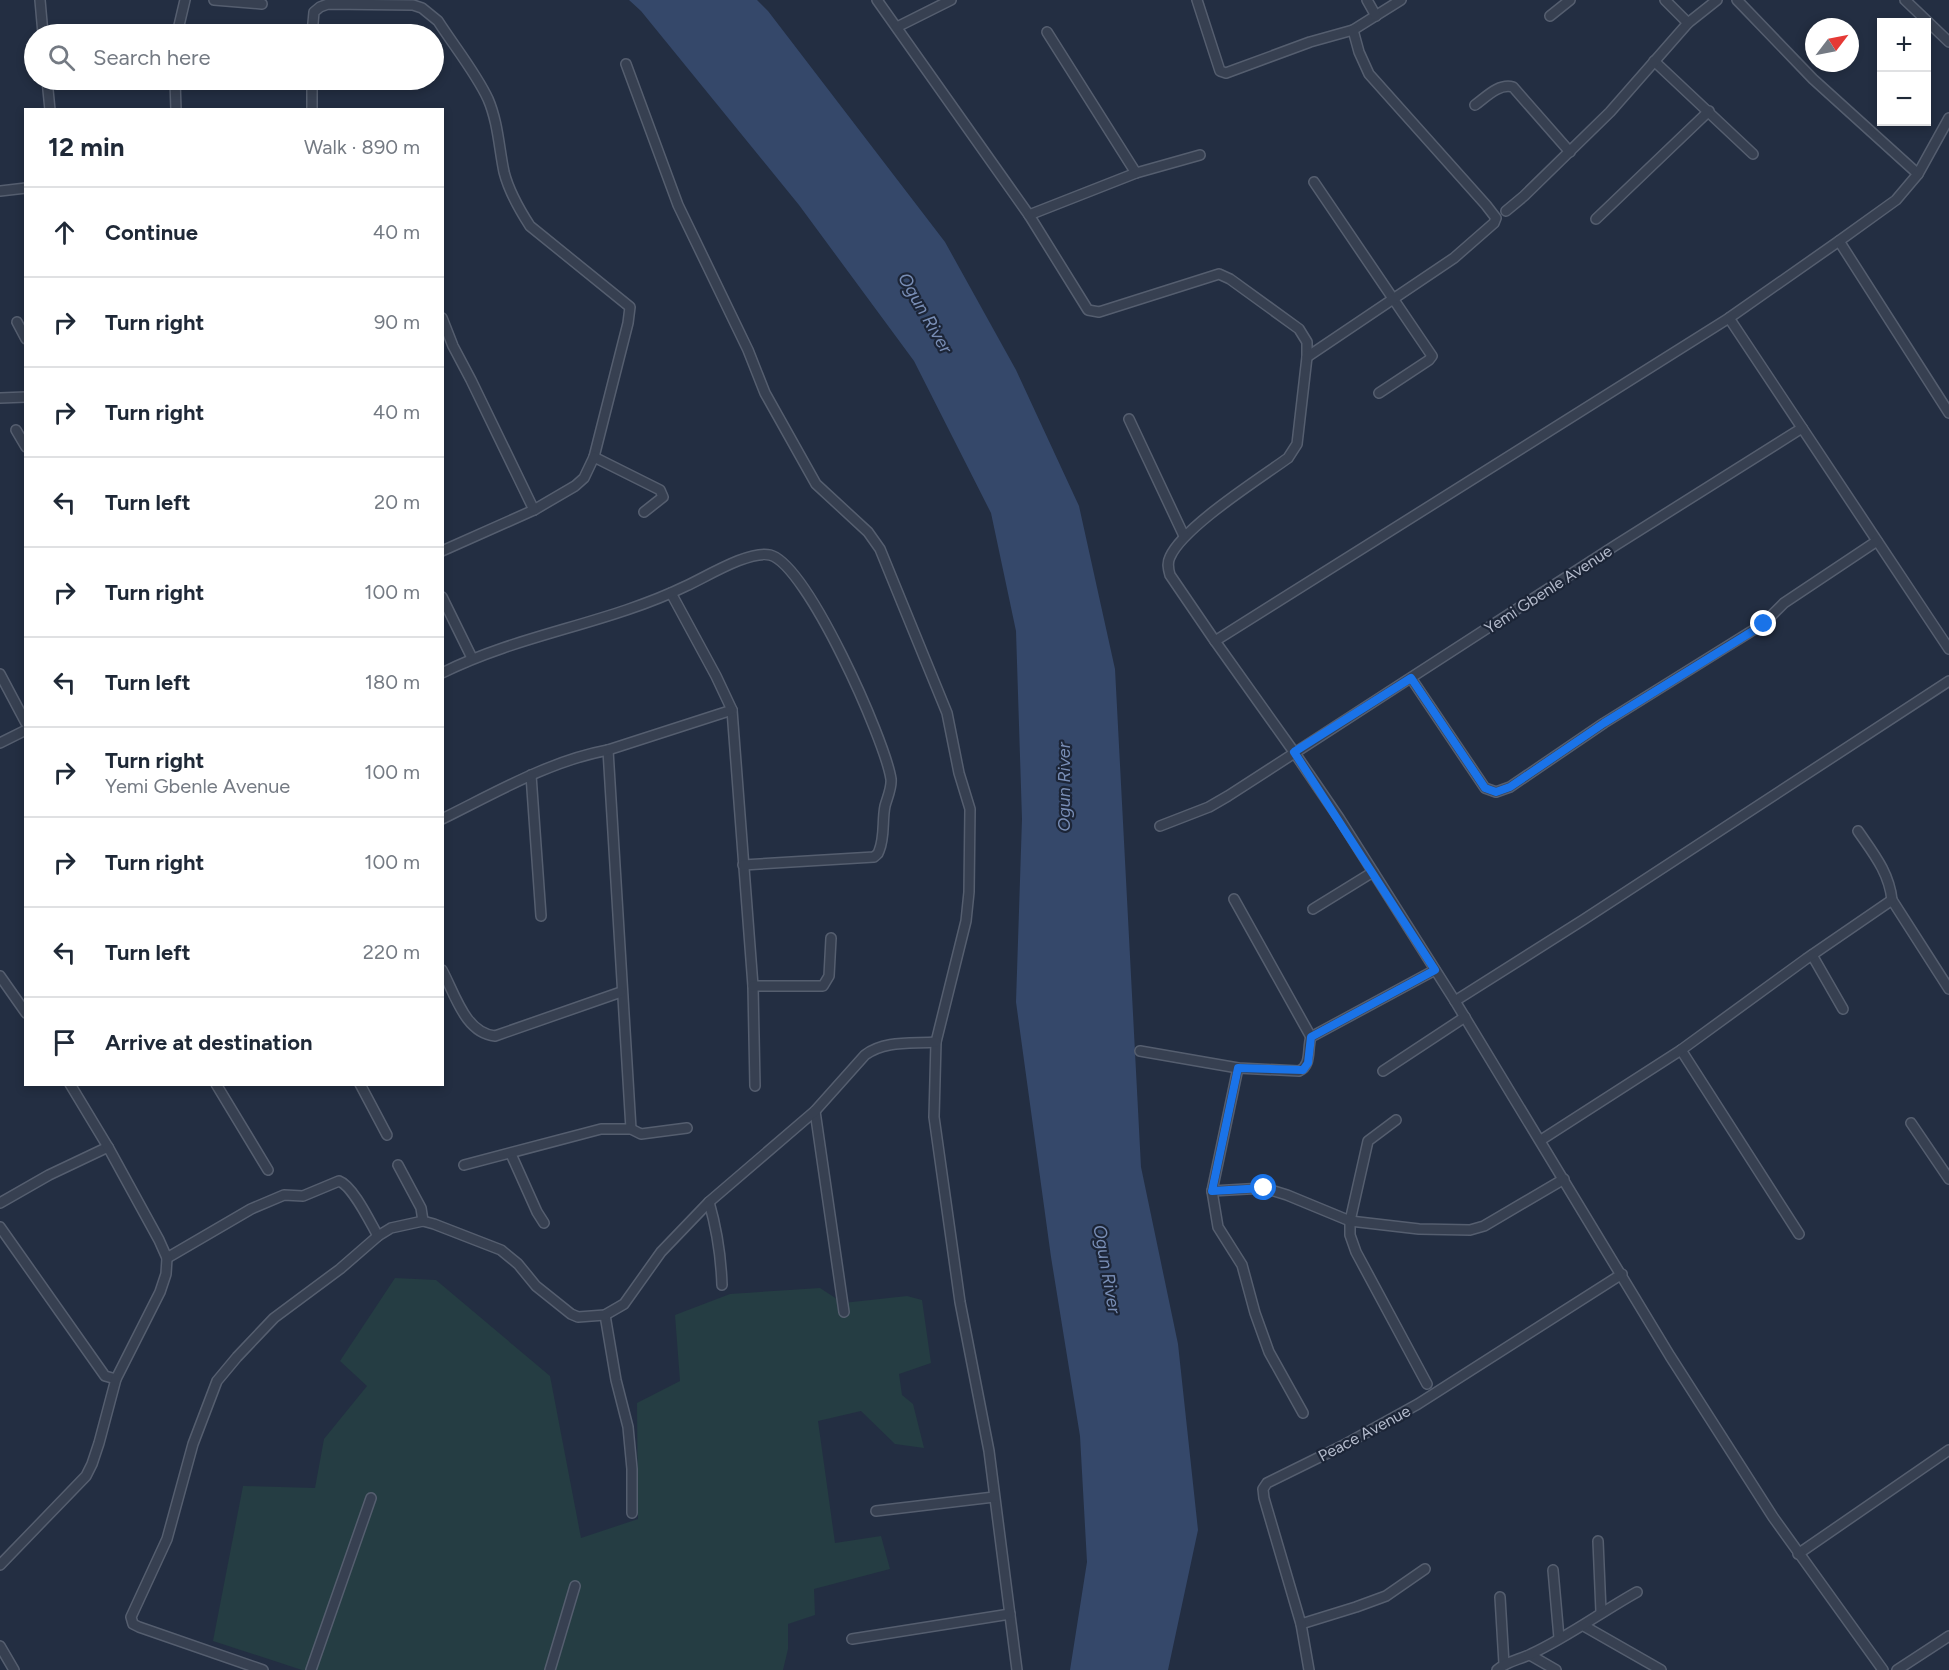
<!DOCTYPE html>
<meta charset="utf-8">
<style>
body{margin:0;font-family:Figtree,sans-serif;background:#f6f6f7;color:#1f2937}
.controls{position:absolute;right:18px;top:18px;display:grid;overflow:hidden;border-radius:0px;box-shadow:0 3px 9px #0003}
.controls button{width:54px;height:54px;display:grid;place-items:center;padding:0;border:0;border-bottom:2px solid #e0e1e3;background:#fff;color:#1f2937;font:30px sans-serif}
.compass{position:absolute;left:1805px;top:18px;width:54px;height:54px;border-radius:50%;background:#fff;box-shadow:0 3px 9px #0003;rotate:58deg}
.stop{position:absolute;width:18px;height:18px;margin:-14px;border:4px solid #1a73e8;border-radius:50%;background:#fff}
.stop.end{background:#1a73e8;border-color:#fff;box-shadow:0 2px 6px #0008}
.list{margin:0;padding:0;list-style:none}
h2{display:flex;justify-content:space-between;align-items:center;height:78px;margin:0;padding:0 24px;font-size:26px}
h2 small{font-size:20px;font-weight:400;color:#747a83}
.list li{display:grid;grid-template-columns:39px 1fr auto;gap:18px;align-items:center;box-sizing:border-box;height:90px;padding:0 24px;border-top:2px solid #e0e1e3}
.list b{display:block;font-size:22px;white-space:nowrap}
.list p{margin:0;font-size:20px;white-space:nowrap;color:#747a83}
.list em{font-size:20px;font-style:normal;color:#747a83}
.icon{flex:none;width:33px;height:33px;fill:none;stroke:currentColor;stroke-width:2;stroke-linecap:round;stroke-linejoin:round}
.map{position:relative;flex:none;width:1949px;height:1670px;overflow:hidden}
.search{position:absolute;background:#fff;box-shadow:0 3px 9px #0003;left:24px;top:24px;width:420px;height:66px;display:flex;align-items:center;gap:15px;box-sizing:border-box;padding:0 21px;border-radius:33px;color:#747a83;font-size:22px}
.panel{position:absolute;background:#fff;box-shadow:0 3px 9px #0003;left:24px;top:108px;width:420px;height:978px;border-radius:0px}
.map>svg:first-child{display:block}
.green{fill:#253d43}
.water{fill:#35486a}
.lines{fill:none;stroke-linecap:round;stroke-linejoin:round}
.minor-casing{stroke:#555e6f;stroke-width:12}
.minor{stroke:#374051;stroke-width:9}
.route{stroke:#1a73e8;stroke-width:8}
.labels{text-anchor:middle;stroke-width:4.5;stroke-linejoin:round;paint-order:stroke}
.street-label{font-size:16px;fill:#b4bbcc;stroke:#1c2537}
.water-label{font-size:18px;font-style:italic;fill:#798eb6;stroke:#1c2537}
</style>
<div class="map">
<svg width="1949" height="1670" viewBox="0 0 1949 1670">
<rect width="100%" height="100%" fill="#232e42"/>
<path class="green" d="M395,1278L436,1280L550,1376L581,1538L638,1519L637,1403L680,1381L675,1315L730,1294L820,1288L843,1303L907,1296L922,1300L931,1363L899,1374L902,1395L913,1404L924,1448L895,1444L861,1411L818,1421L835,1543L881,1536L890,1569L814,1589L815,1615L788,1624V1649L783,1670H302L213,1641L243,1486L315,1488L324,1439L367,1386L340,1361Z"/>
<path class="water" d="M629,0H757L768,11L945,242L1016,370L1079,506L1115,669L1141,1167L1178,1344L1198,1530L1168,1670H1070L1087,1562L1080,1436L1051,1257L1016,1002L1022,819L1016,631L991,513L914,361L799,205L641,11Z"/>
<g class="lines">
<defs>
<g id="minor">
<path d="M40,0L43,34"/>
<path d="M214,0L262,4"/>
<path d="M877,0L1029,215L1088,310L1099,312L1219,274L1230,279L1299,329L1307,342V357L1297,444L1288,458C1259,479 1183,527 1170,557C1167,563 1168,568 1170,575L1215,641"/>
<path d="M1197,0L1220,71L1226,73L1310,42L1353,30L1401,0"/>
<path d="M1367,0L1376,16"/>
<path d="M1665,0L1688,23"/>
<path d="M1737,0L1813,79L1918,174"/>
<path d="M1905,0L1949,42"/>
<path d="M1550,16L1570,0"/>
<path d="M897,27L951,0"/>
<path d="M1047,32L1136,173"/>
<path d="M177,34L185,0"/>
<path d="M312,34L314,12L320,7L328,4L413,5L422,8L438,21C454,46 476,73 488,99C498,122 499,148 504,172C509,192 519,209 530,226L630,307L628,323L594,457L584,478L575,486L534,510L442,551"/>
<path d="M1654,61L1753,154"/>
<path d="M626,64L678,205L748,350L765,393L816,484L868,532L880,549L947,713L959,773L970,809L969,892L966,921L936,1042L934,1117L960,1302L989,1451L1017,1670"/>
<path d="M47,80L50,110"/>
<path d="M175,80L176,110"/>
<path d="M312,80V110"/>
<path d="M1475,105C1486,97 1499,83 1513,87L1570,152"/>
<path d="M1314,182L1432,356L1429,360L1379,393"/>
<path d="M0,191L26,188"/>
<path d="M1506,211L1524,196L1610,112L1688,23L1717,0"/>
<path d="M1029,215L1136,173L1200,155"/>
<path d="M1596,219L1709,111"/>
<path d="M1839,241L1949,413"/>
<path d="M442,318L453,346L471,380L534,510"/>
<path d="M1729,318L1949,649"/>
<path d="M17,322L26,339"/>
<path d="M1307,357L1454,258L1494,223L1496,218L1486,205L1369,74L1359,52L1353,30"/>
<path d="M0,398L26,397"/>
<path d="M1129,419L1184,536"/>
<path d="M16,430L26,447"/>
<path d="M594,457L660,490L663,497L644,512"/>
<path d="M671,593L716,676L732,710L753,986L755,1086"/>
<path d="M442,597L472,658"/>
<path d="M442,673C520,634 608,624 686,586C706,577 749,550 770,555C807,564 885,740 891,779C892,788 887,798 885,806C882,820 885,837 879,851C878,855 877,854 874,857L743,865"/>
<path d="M0,674L26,723"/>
<path d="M1411,678L1485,788L1496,792L1510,787L1604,723L1763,624L1784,603L1877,541"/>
<path d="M0,743L26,730"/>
<path d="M608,750L631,1129"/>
<path d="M531,775L541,916"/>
<path d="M442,819C495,793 549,761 608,750L732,710"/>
<path d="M1160,826L1209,807L1228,796L1616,545L1802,428"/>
<path d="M1858,831C1873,853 1889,872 1892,900L1949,989"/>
<path d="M1234,899L1311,1037"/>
<path d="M1313,909L1373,872"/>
<path d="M1812,955L1843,1009"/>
<path d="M442,970C455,994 465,1033 495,1036L621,992"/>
<path d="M0,976L26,1013"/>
<path d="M753,986H823L829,976L831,938"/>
<path d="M1455,1001L1583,920L1949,681"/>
<path d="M1681,1050L1799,1234"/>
<path d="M1140,1051L1238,1068L1299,1071C1312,1065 1307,1049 1311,1037L1435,970"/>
<path d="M1238,1068L1212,1191L1218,1227L1242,1265L1255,1313L1269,1352L1303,1413"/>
<path d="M1383,1071L1465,1017"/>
<path d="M216,1084L268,1170"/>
<path d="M360,1084L387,1135"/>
<path d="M815,1111L844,1312"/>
<path d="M1396,1120L1368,1141L1350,1221V1235L1356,1252L1427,1384"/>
<path d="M1911,1123L1949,1179"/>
<path d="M1541,1140L1681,1050L1806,959L1892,900"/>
<path d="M511,1154L537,1212L544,1223"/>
<path d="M398,1165L421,1208L423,1221"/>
<path d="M464,1165L601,1129H631L641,1134L687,1128"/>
<path d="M1212,1191L1264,1188L1287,1195L1350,1221L1419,1229L1470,1230L1484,1226L1564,1179"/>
<path d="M709,1202C717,1230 721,1256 722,1285"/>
<path d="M0,1203L49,1175L108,1147"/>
<path d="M0,1227L105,1376L116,1379"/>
<path d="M167,1258L251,1209L284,1195L303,1196L339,1181C353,1186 370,1222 378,1236"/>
<path d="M605,1315L616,1380L628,1427L632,1469V1513"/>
<path d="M876,1511L994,1497"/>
<path d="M1598,1541L1601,1612"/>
<path d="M1798,1554L1949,1450"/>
<path d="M0,1565L86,1476L92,1464L99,1443L116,1379L160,1292L166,1274L167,1258L159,1240L108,1147L70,1084"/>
<path d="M1553,1570L1559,1638"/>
<path d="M1500,1597L1504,1664"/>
<path d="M1301,1624L1356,1607L1386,1596L1425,1569"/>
<path d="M1584,1626L1661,1670"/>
<path d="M852,1639L1010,1614"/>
<path d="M0,1646L14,1670"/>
<path d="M1530,1655L1556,1670"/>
<path d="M263,1670L139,1627L133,1624L131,1617L167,1539L193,1444L217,1381L237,1357L274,1318L340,1269L378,1236L391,1228L423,1221L434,1224L501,1250L518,1264L536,1286L571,1314L578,1317L605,1315L624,1304L661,1252L709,1202L815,1111L865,1055C885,1040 912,1044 936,1042"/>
<path d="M311,1670L371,1498"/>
<path d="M550,1670L575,1586"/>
<path d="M1309,1670L1301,1624L1264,1498L1263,1489L1267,1483L1342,1446L1418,1404L1622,1274"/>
<path d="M1497,1670C1507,1661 1519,1660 1531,1654C1568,1637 1601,1612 1637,1592"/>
<path d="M1883,1670L1773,1517L1670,1356L1455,1001L1339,818L1294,752L1215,641L1729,318L1839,241L1896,200L1918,174L1949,118"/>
<path d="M1897,1670L1949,1636"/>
</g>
</defs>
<use href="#minor" class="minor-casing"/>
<use href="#minor" class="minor"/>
</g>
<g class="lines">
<path class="route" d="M1264,1188L1212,1191L1238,1068L1303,1070L1308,1063L1311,1037L1435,970L1294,752L1411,678L1485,788L1496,792L1510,787L1604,723L1764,624"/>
</g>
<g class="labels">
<g class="street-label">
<text transform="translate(1548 589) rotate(-33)" y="6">Yemi Gbenle Avenue</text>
<text transform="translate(1364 1433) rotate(-28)" y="6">Peace Avenue</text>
</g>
<g class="water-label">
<text transform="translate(925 313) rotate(60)" y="6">Ogun River</text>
<text transform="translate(1064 787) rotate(-90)" y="6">Ogun River</text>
<text transform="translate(1107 1269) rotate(80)" y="6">Ogun River</text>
</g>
</g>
</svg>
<div class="controls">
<button>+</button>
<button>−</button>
</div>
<svg class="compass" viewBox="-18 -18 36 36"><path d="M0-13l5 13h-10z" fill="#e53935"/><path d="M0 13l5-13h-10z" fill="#747a83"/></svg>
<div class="stop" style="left:1264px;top:1188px"></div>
<div class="stop end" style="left:1764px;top:624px"></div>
<div class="search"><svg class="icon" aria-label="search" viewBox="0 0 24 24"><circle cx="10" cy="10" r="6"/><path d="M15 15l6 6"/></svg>Search here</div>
<section class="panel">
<h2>12 min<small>Walk · 890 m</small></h2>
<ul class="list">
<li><svg class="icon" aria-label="ahead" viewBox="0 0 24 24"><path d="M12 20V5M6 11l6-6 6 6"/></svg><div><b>Continue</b></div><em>40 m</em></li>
<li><svg class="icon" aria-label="right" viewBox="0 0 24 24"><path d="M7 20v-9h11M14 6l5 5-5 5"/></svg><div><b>Turn right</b></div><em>90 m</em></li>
<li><svg class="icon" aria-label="right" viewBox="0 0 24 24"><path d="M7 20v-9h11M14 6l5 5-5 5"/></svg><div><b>Turn right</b></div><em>40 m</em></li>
<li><svg class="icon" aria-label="left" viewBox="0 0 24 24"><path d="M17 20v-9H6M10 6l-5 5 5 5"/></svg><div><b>Turn left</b></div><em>20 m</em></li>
<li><svg class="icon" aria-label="right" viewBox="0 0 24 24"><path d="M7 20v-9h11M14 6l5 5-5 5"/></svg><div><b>Turn right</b></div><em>100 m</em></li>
<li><svg class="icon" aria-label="left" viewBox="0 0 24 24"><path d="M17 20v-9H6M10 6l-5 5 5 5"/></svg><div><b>Turn left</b></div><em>180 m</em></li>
<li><svg class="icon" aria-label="right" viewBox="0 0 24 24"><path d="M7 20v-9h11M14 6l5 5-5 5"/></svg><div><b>Turn right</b><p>Yemi Gbenle Avenue</p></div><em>100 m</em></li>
<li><svg class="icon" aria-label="right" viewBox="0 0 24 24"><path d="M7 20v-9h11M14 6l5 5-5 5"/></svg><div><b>Turn right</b></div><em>100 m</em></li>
<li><svg class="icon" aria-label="left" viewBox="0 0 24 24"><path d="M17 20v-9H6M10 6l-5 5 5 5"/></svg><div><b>Turn left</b></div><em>220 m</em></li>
<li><svg class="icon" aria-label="arrive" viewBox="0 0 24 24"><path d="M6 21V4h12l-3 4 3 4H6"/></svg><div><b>Arrive at destination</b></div></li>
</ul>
</section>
</div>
